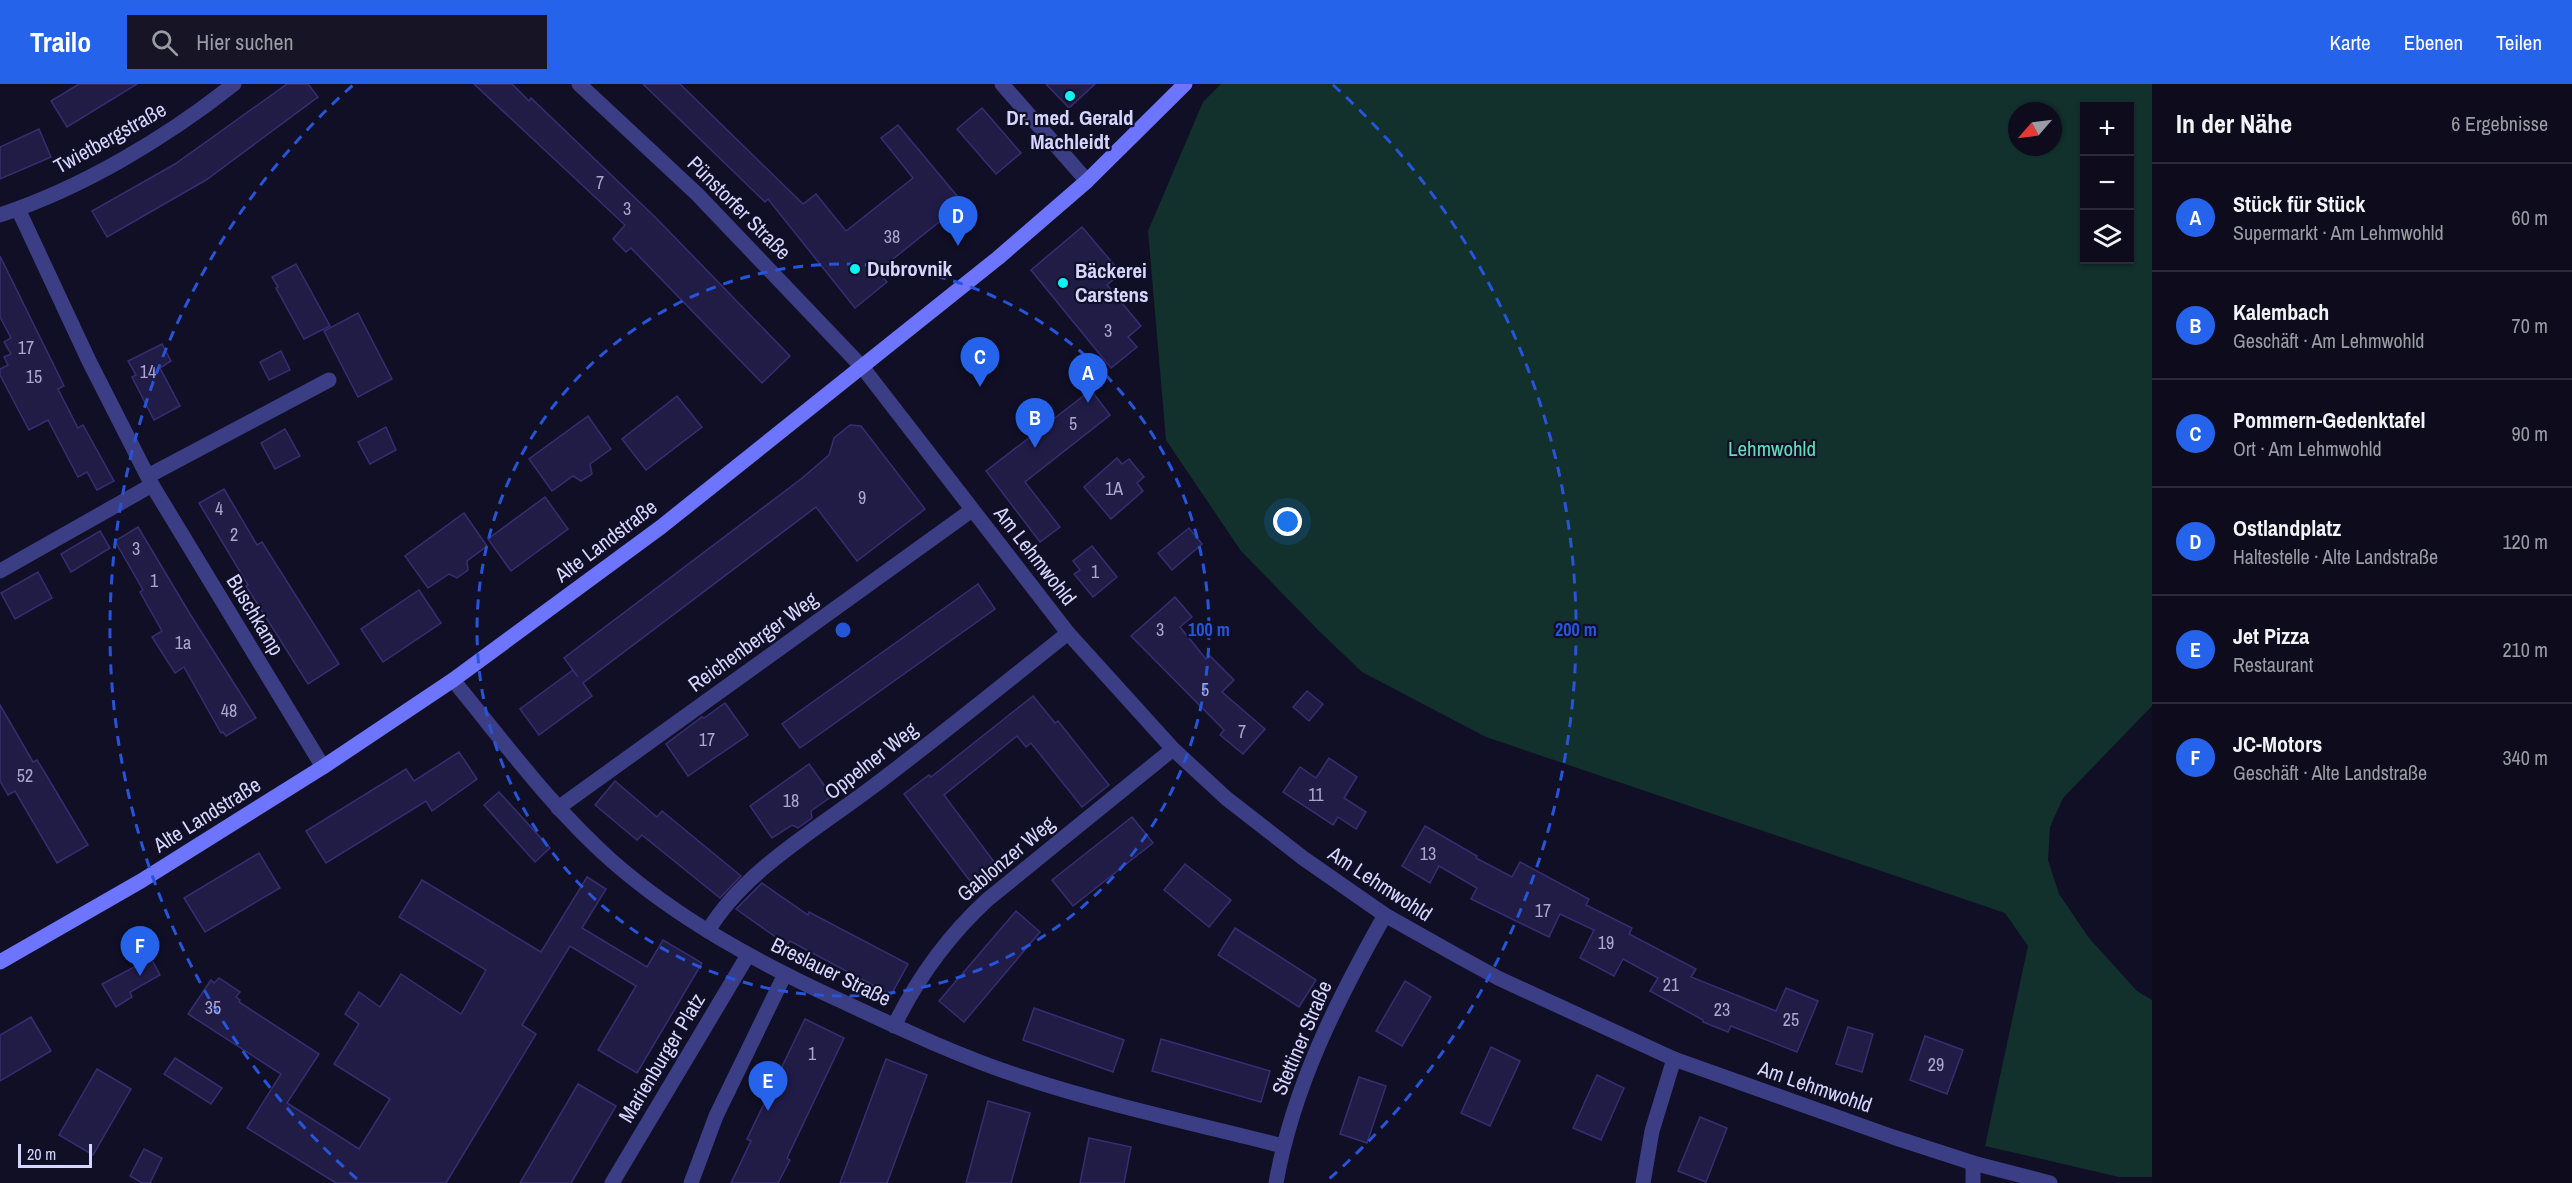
<!DOCTYPE html>
<html lang="de">
<meta charset="utf-8">
<style>
body{margin:0;font-family:"Archivo Narrow",sans-serif;background:#161425;color:#f1f3f6}
.controls{position:absolute;right:18px;top:18px;display:grid;overflow:hidden;border-radius:0px;box-shadow:0 2px 4px #0004}
.controls button{width:54px;height:54px;display:grid;place-items:center;padding:0;border:0;border-bottom:2px solid #2d2b3b;background:#0d0b1c;color:#f1f3f6;font:30px sans-serif}
.compass{position:absolute;left:2008px;top:18px;width:54px;height:54px;border-radius:50%;background:#0d0b1c;box-shadow:0 2px 4px #0004;rotate:242deg}
.scale{position:absolute;left:18px;bottom:15px;width:74px;box-sizing:border-box;padding-left:6px;border:3px solid #d6d5fe;border-top:0;font-size:16px;line-height:21px;white-space:nowrap;color:#d6d5fe;-webkit-text-stroke:4px #110f26;paint-order:stroke}
.you{position:absolute;left:1288px;top:438px;width:21px;height:21px;margin:-15px;border:4px solid #fff;border-radius:50%;background:#1a73e8;box-shadow:0 0 0 9px #1a73e833}
.badge{display:grid;place-items:center;width:39px;height:39px;border-radius:50%;background:#2563eb;color:#fff;font-size:20px;font-weight:700}
.pin{position:absolute;translate:-50% -50px;filter:drop-shadow(0 2px 3px #0008)}
.pin::after{content:'';position:absolute;top:32px;width:21px;height:18px;background:inherit;clip-path:polygon(0 0,100% 0,50% 100%)}
.list{margin:0;padding:0;list-style:none}
h2{display:flex;justify-content:space-between;align-items:center;height:78px;margin:0;padding:0 24px;font-size:26px}
h2 small{font-size:20px;font-weight:400;color:#9a9ba3}
.list li{display:grid;grid-template-columns:39px 1fr auto;gap:18px;align-items:center;box-sizing:border-box;height:108px;padding:0 24px;border-top:2px solid #2d2b3b}
.list b{display:block;font-size:22px;white-space:nowrap}
.list p{margin:0;font-size:20px;white-space:nowrap;color:#9a9ba3}
.list em{font-size:20px;font-style:normal;color:#9a9ba3}
.icon{flex:none;width:33px;height:33px;fill:none;stroke:currentColor;stroke-width:2;stroke-linecap:round;stroke-linejoin:round}
.map{position:relative;flex:none;width:2152px;height:1099px;overflow:hidden}
header{display:flex;align-items:center;gap:36px;box-sizing:border-box;height:84px;padding:0 30px;background:#2563eb;color:#fff}
header strong{font-size:28px}
nav{display:flex;gap:33px;margin-inline-start:auto;font-size:21px}
.search{width:420px;height:54px;background:#161425;display:flex;align-items:center;gap:15px;box-sizing:border-box;padding:0 21px;border-radius:0px;color:#9a9ba3;font-size:22px}
main{display:flex}
aside{flex:1;background:#0d0b1c}
.map>svg:first-child{display:block}
.green{fill:#12302c;fill-rule:evenodd}
.building{fill:#211c46;stroke:#362e72;stroke-width:1.5}
.lines{fill:none;stroke-linecap:round;stroke-linejoin:round}
.street{stroke:#3b3e84;stroke-width:15}
.secondary{stroke:#6d74fd;stroke-width:15}
.ring{fill:none;stroke:#2655da;stroke-width:3;stroke-dasharray:10 8}
.poi-dot{fill:#04f6fb;stroke:#110f26;stroke-width:2}
.labels{text-anchor:middle;stroke-width:4.5;stroke-linejoin:round;paint-order:stroke}
.number-label{font-size:18px;fill:#a9a7d0}
.poi-label{font-size:21px;font-weight:bold;fill:#d6d5fe;stroke:#110f26;text-anchor:start}
.street-label{font-size:21px;fill:#d6d5fe;stroke:#110f26}
.park-label{font-size:21px;fill:#61deb5;stroke:#110f26}
.centre{fill:#2655da;stroke:#110f26;stroke-width:3}
.ring-label{font-size:18px;text-anchor:middle;font-weight:bold;fill:#2655da;stroke:#110f26;stroke-width:4.5;stroke-linejoin:round;paint-order:stroke}
</style>
<header>
<strong>Trailo</strong>
<div class="search"><svg class="icon" aria-label="search" viewBox="0 0 24 24"><circle cx="10" cy="10" r="6"/><path d="M15 15l6 6"/></svg>Hier suchen</div>
<nav><a>Karte</a><a>Ebenen</a><a>Teilen</a></nav>
</header>
<main>
<div class="map">
<svg width="2152" height="1099" viewBox="0 0 2152 1099">
<rect width="100%" height="100%" fill="#110f26"/>
<path class="green" d="M1221,0H2152V622L2063,714L2050,743L2048,776L2059,810L2089,854L2137,907L2152,916V1093H2119L1985,1062L2028,862L2005,829L1486,653L1362,588L1319,547L1241,467L1166,356L1148,147L1203,18ZM2084,22H2130V176H2084ZM2017,27H2053V63H2017Z"/>
<g class="building">
<path d="M79,0H137L67,43L51,17Z"/>
<path d="M287,0H308L318,13L206,96L107,153L92,127L175,80Z"/>
<path d="M474,0H512L529,17L531,14L656,134L790,272L762,299L631,164L626,168L613,155L625,141Z"/>
<path d="M643,0H680L803,120L816,110L846,147L913,94L881,54L898,41L963,119L878,187L887,198L855,224L768,115L765,118Z"/>
<path d="M1046,0H1095L1069,24Z"/>
<path d="M982,24L1021,69L996,90L957,45Z"/>
<path d="M39,45L51,73L0,95V63Z"/>
<path d="M1082,143L1121,189L1107,201L1141,242L1128,253L1137,263L1111,284L1031,186Z"/>
<path d="M0,172L64,302L58,305L78,344L83,341L114,397L97,406L87,388L78,393L48,336L29,346L0,291V285L8,281L4,273L11,270L4,258L11,254L0,233Z"/>
<path d="M296,180L330,242L304,255L276,204L278,203L272,193Z"/>
<path d="M358,229L392,295L358,313L324,247Z"/>
<path d="M162,260L171,277L160,284L180,322L154,336L132,293L136,291L128,277Z"/>
<path d="M281,267L290,286L269,296L260,278Z"/>
<path d="M1091,306L1110,331L1025,398L1060,443L1040,458L986,387Z"/>
<path d="M677,312L702,343L646,386L622,355Z"/>
<path d="M588,332L611,365L590,380L592,390L581,397L573,392L552,407L529,375Z"/>
<path d="M850,341L861,342L925,425L857,477L816,423L583,599L592,612L539,651L520,625L573,586L578,593L564,574L801,395L829,371L834,354Z"/>
<path d="M386,343L396,366L370,380L358,358Z"/>
<path d="M285,345L300,372L275,385L261,359Z"/>
<path d="M1117,374L1122,380L1129,375L1144,393L1137,399L1143,407L1111,435L1084,403Z"/>
<path d="M224,405L257,461L262,458L339,580L308,600L246,502L248,501L199,419Z"/>
<path d="M545,413L568,445L511,487L488,455Z"/>
<path d="M464,429L487,462L467,477L468,486L457,494L449,490L428,504L405,472Z"/>
<path d="M138,443L190,530L256,634L226,652L223,648L221,649L184,583L175,589L152,553L162,547L140,508L143,506L115,457Z"/>
<path d="M1189,444L1202,460L1172,486L1158,469Z"/>
<path d="M100,447L110,464L71,488L61,470Z"/>
<path d="M1092,462L1117,493L1093,513L1074,490L1080,486L1073,477Z"/>
<path d="M38,488L52,514L15,535L1,509Z"/>
<path d="M978,500L995,525L800,664L782,640Z"/>
<path d="M419,506L441,539L383,578L361,545Z"/>
<path d="M1175,513L1192,533L1180,543L1206,575L1210,572L1234,596L1222,608L1265,645L1243,670L1220,651L1224,646L1131,552Z"/>
<path d="M1307,607L1323,620L1309,637L1293,623Z"/>
<path d="M1033,612L1055,639L1058,637L1109,701L1082,723L1031,659L1026,663L1017,652L944,711L1001,787L976,805L904,710L929,691L931,693Z"/>
<path d="M725,619L748,651L688,692L666,660L702,633L704,634Z"/>
<path d="M0,621L33,678L37,676L45,689L88,761L57,779L15,707L8,711L0,697Z"/>
<path d="M459,668L477,695L432,727L426,717L326,779L306,747L406,685L414,697Z"/>
<path d="M1329,674L1357,693L1344,714L1366,728L1356,745L1338,733L1333,741L1283,708L1300,683L1316,694Z"/>
<path d="M809,680L832,712L811,727L812,734L798,744L792,741L772,754L750,722Z"/>
<path d="M615,697L657,733L662,727L741,792L720,814L642,751L637,756L595,721Z"/>
<path d="M499,708L550,764L535,778L484,721Z"/>
<path d="M1132,733L1153,759L1073,822L1052,796Z"/>
<path d="M1425,742L1477,772L1476,774L1512,793L1520,778L1589,815L1586,821L1632,844L1629,850L1696,885L1691,893L1776,927L1786,904L1818,917L1797,968L1731,942L1728,948L1703,938V936L1650,907L1658,894L1623,875L1614,892L1580,874L1594,846L1560,830L1549,853L1471,815L1477,804L1439,782L1430,799L1402,782Z"/>
<path d="M259,769L280,804L205,848L184,814Z"/>
<path d="M1185,780L1231,816L1209,843L1164,806Z"/>
<path d="M587,793L606,805L582,844L647,883L663,856L702,879L637,989L598,966L636,902L570,862L522,941L536,950L446,1099H336L247,1044L281,990L188,930L211,896L214,899L219,894L240,908L236,913L240,916L239,918L319,970L287,1019L359,1065L390,1015L334,980L359,940L345,930L359,908L380,923L401,890L461,930L486,886L399,833L422,796L541,868Z"/>
<path d="M762,799L808,831L809,828L908,880L891,911L790,857L787,861L736,825Z"/>
<path d="M1016,827L1040,848L964,938L939,917Z"/>
<path d="M1235,844L1316,896L1299,923L1218,871Z"/>
<path d="M151,874L160,891L130,908L132,913L116,923L102,900Z"/>
<path d="M1405,897L1431,913L1402,962L1376,947Z"/>
<path d="M1034,924L1124,956L1113,988L1023,956Z"/>
<path d="M31,933L51,967L0,997V951Z"/>
<path d="M805,935L844,954L787,1074L790,1076L778,1099H731L751,1057L747,1055Z"/>
<path d="M1848,943L1873,950L1862,988L1836,980Z"/>
<path d="M1925,952L1963,966L1947,1010L1910,996Z"/>
<path d="M1161,955L1270,987L1261,1018L1152,987Z"/>
<path d="M1491,963L1520,977L1490,1042L1461,1029Z"/>
<path d="M175,974L222,1004L211,1020L164,990Z"/>
<path d="M886,975L927,991L887,1099H840Z"/>
<path d="M97,985L131,1005L93,1071L59,1051Z"/>
<path d="M1597,991L1624,1004L1601,1056L1573,1044Z"/>
<path d="M1359,993L1386,1002L1367,1059L1340,1050Z"/>
<path d="M578,1000L616,1022L571,1099H520Z"/>
<path d="M988,1017L1030,1029L1011,1099H966Z"/>
<path d="M1700,1033L1727,1044L1706,1098L1678,1087Z"/>
<path d="M1089,1054L1131,1063L1124,1099H1080Z"/>
<path d="M144,1065L162,1074L150,1099H142L130,1092Z"/>
</g>
<g class="lines">
<g class="street">
<path d="M579,0L697,110L863,284L1068,549L1173,665L1226,714L1303,774L1385,831L1456,871L1498,894L1674,975L1893,1053L1973,1079L2050,1099"/>
<path d="M1002,0L1087,97"/>
<path d="M18,125L89,277L152,401L323,683"/>
<path d="M0,131C82,104 166,54 234,0"/>
<path d="M148,392L329,296"/>
<path d="M0,487L152,401"/>
<path d="M453,596C504,658 552,724 612,777C678,835 757,878 837,915C897,943 958,972 1022,993C1107,1021 1196,1040 1283,1062"/>
<path d="M558,724L972,426"/>
<path d="M708,847C743,787 820,743 875,701C940,652 1004,600 1068,549"/>
<path d="M894,942C918,893 947,853 987,816L1173,665"/>
<path d="M1973,1079V1099"/>
<path d="M612,1099L748,871"/>
<path d="M691,1099L716,1032L785,890"/>
<path d="M1276,1099C1293,1003 1337,916 1385,831"/>
<path d="M1643,1099L1652,1047L1674,975"/>
</g>
<path class="secondary" d="M0,878L141,797L323,683L453,596L661,443L998,174L1087,97L1185,0"/>
</g>
<g class="ring">
<circle cx="843" cy="546" r="366"/>
<path d="M357 1095A733 733 0 0 1 353 1M1333 1A733 733 0 0 1 1329 1095"/>
</g>
<g class="poi-dot">
<circle cx="1070" cy="12" r="6"/>
<circle cx="855" cy="185" r="6"/>
<circle cx="1063" cy="199" r="6"/>
</g>
<g class="labels">
<g class="number-label">
<text x="600" y="105">7</text>
<text x="627" y="131">3</text>
<text x="892" y="159">38</text>
<text x="1108" y="253">3</text>
<text x="26" y="270">17</text>
<text x="148" y="294">14</text>
<text x="34" y="299">15</text>
<text x="1073" y="346">5</text>
<text x="1114" y="411">1A</text>
<text x="862" y="420">9</text>
<text x="219" y="431">4</text>
<text x="234" y="457">2</text>
<text x="136" y="471">3</text>
<text x="1095" y="494">1</text>
<text x="154" y="503">1</text>
<text x="1160" y="552">3</text>
<text x="183" y="565">1a</text>
<text x="1205" y="612">5</text>
<text x="229" y="633">48</text>
<text x="1242" y="654">7</text>
<text x="707" y="662">17</text>
<text x="25" y="698">52</text>
<text x="1316" y="717">11</text>
<text x="791" y="723">18</text>
<text x="1428" y="776">13</text>
<text x="1543" y="833">17</text>
<text x="1606" y="865">19</text>
<text x="1671" y="907">21</text>
<text x="213" y="930">35</text>
<text x="1722" y="932">23</text>
<text x="1791" y="942">25</text>
<text x="812" y="976">1</text>
<text x="1936" y="987">29</text>
</g>
<g class="poi-label">
<text x="1070" y="41" text-anchor="middle">Dr. med. Gerald<tspan x="1070" dy="24">Machleidt</tspan></text>
<text x="867" y="192">Dubrovnik</text>
<text x="1075" y="194">Bäckerei<tspan x="1075" dy="24">Carstens</tspan></text>
</g>
<g class="street-label">
<text transform="translate(110 54) rotate(-29)" y="7">Twietbergstraße</text>
<text transform="translate(739 124) rotate(45)" y="7">Pünstorfer Straße</text>
<text transform="translate(606 457) rotate(-37)" y="7">Alte Landstraße</text>
<text transform="translate(1035 472) rotate(52)" y="7">Am Lehmwohld</text>
<text transform="translate(255 531) rotate(59)" y="7">Buschkamp</text>
<text transform="translate(753 558) rotate(-36)" y="7">Reichenberger Weg</text>
<text transform="translate(871 677) rotate(-38)" y="7">Oppelner Weg</text>
<text transform="translate(207 731) rotate(-32)" y="7">Alte Landstraße</text>
<text transform="translate(1006 775) rotate(-40)" y="7">Gablonzer Weg</text>
<text transform="translate(1380 800) rotate(33)" y="7">Am Lehmwohld</text>
<text transform="translate(831 888) rotate(26)" y="7">Breslauer Straße</text>
<text transform="translate(1302 954) rotate(-67)" y="7">Stettiner Straße</text>
<text transform="translate(662 974) rotate(-59)" y="7">Marienburger Platz</text>
<text transform="translate(1815 1003) rotate(19)" y="7">Am Lehmwohld</text>
</g>
<g class="park-label">
<text x="1772" y="372">Lehmwohld</text>
</g>
</g>
<circle cx="843" cy="546" r="9" class="centre"/>
<g class="ring-label">
<text x="1209" y="552">100 m</text>
<text x="1576" y="552">200 m</text>
</g>
</svg>
<div class="controls">
<button>+</button>
<button>−</button>
<button><svg class="icon" aria-label="layers" viewBox="0 0 24 24"><path d="M12 4l9 5-9 5-9-5zM3 14l9 5 9-5"/></svg></button>
</div>
<svg class="compass" viewBox="-18 -18 36 36"><path d="M0-13l5 13h-10z" fill="#e53935"/><path d="M0 13l5-13h-10z" fill="#9a9ba3"/></svg>
<div class="scale">20 m</div>
<div class="you"></div>
<div class="pin badge" style="left:1088px;top:319px">A</div>
<div class="pin badge" style="left:1035px;top:364px">B</div>
<div class="pin badge" style="left:980px;top:303px">C</div>
<div class="pin badge" style="left:958px;top:162px">D</div>
<div class="pin badge" style="left:768px;top:1027px">E</div>
<div class="pin badge" style="left:140px;top:892px">F</div>
</div>
<aside>
<h2>In der Nähe<small>6 Ergebnisse</small></h2>
<ul class="list">
<li><span class="badge">A</span><div><b>Stück für Stück</b><p>Supermarkt · Am Lehmwohld</p></div><em>60 m</em></li>
<li><span class="badge">B</span><div><b>Kalembach</b><p>Geschäft · Am Lehmwohld</p></div><em>70 m</em></li>
<li><span class="badge">C</span><div><b>Pommern-Gedenktafel</b><p>Ort · Am Lehmwohld</p></div><em>90 m</em></li>
<li><span class="badge">D</span><div><b>Ostlandplatz</b><p>Haltestelle · Alte Landstraße</p></div><em>120 m</em></li>
<li><span class="badge">E</span><div><b>Jet Pizza</b><p>Restaurant</p></div><em>210 m</em></li>
<li><span class="badge">F</span><div><b>JC-Motors</b><p>Geschäft · Alte Landstraße</p></div><em>340 m</em></li>
</ul>
</aside>
</main>
